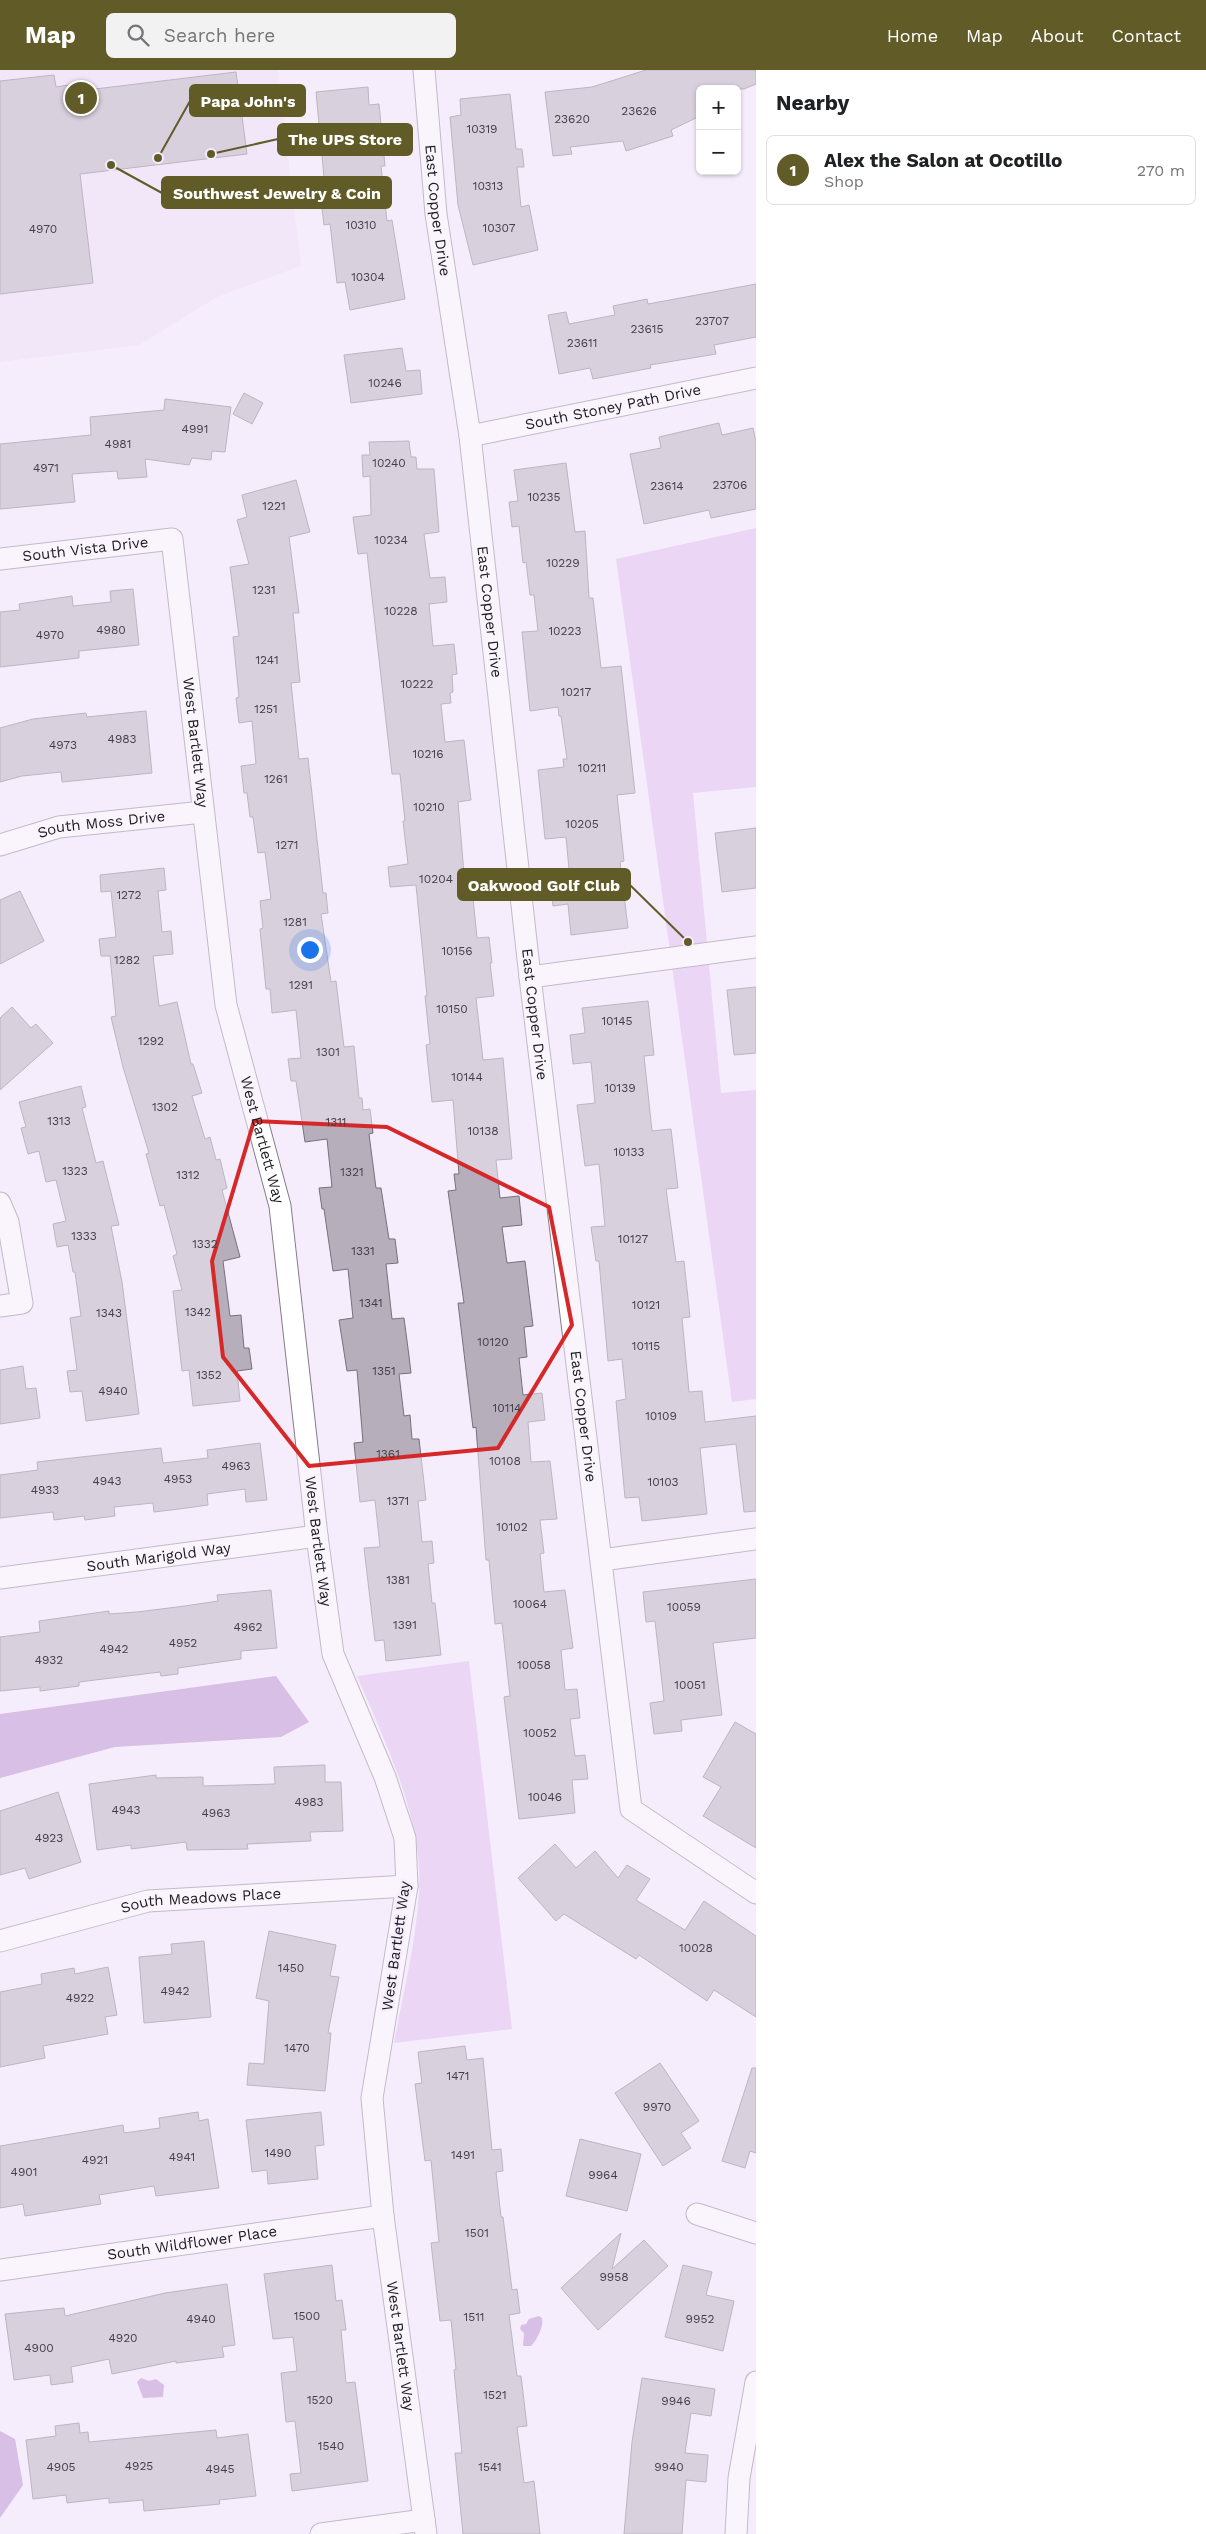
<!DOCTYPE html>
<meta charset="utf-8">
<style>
body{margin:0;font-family:"Work Sans",sans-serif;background:#f2f2f2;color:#202124}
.controls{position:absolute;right:15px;top:15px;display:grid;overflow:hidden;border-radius:8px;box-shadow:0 1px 4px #0004}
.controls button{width:45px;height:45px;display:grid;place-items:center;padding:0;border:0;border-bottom:1px solid #e0e0e0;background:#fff;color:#202124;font:25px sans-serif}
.you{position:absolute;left:309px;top:879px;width:18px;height:18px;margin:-12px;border:4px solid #fff;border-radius:50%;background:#1a73e8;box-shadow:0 0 0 8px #1a73e833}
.badge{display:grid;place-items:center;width:32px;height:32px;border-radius:50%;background:#615b28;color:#fff;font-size:16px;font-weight:700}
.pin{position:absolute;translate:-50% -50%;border:2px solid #fff;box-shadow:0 1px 5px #0006}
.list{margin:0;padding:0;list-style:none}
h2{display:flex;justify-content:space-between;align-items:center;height:65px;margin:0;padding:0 20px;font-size:21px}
h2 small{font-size:16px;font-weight:400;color:#757577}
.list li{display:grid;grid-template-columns:32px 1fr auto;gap:15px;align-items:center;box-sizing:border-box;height:70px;margin:0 10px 10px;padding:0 10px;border:1px solid #e0e0e0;border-radius:8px}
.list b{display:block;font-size:19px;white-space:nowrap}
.list p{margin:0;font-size:16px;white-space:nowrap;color:#757577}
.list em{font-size:16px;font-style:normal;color:#757577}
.icon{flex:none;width:28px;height:28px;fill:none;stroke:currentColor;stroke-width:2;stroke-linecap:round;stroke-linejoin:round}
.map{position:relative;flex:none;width:756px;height:2464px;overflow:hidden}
header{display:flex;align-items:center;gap:30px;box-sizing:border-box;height:70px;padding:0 25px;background:#615b28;color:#fff}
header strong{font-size:24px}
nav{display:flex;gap:28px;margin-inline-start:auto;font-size:18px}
.search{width:350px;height:45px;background:#f2f2f2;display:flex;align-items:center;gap:12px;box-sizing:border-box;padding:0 18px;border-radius:8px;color:#757577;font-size:19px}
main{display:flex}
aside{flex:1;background:#fff}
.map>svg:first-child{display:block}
.built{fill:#ecdff4}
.green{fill:#ddbbf0}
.water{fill:#b287ca}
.building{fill:#b6aebb;stroke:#78707d}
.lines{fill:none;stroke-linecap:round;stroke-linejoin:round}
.minor-casing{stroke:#847c88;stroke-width:23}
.minor{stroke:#fff;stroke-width:21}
.marked{fill:none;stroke:#d62828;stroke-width:4;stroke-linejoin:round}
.labels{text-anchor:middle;stroke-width:4.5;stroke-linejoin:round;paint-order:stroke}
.number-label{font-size:12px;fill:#433f46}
.street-label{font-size:15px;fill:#1d1a1f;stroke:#f6edfc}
.leader{fill:none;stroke:#615b28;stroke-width:2}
.callout-dot{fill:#615b28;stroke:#f6edfc;stroke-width:2}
.callout{fill:#615b28;stroke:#615b28;stroke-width:2}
.callout-label{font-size:16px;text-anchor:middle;font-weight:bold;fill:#fff}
</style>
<header>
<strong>Map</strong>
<div class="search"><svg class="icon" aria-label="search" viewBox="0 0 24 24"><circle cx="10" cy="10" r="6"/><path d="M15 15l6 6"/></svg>Search here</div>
<nav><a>Home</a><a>Map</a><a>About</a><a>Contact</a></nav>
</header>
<main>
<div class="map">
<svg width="756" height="2464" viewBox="0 0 756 2464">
<rect width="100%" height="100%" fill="#f6edfc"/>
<path class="built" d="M0,0H278L301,196L217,227L139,275L0,292Z"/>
<g class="green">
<path d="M756,458V717L693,723L721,1023L756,1020V1329L732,1332L616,489Z"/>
<path d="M469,1591L512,1959L394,1973C403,1923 416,1873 419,1823C424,1750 385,1672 357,1606Z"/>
</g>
<g class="water">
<path d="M276,1606L309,1652L281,1667L115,1677L0,1708V1644Z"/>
<path d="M539,2246L542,2248C544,2256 537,2270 531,2276H523L524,2263L520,2259L521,2255L526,2254L529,2249Z"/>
<path d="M141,2308L149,2311L156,2309L164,2315L163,2327L143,2328L137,2312Z"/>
<path d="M0,2361L15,2369L23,2415L0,2448Z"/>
</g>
<g class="building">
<path d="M646,0H756V14L744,19H700V46L671,60L673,66L626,81L623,71L570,77L572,84L553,86L545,22L592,17Z"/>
<path d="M236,2L247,84L80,104L93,213L0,224V11L54,5L56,17L69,15L70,22Z"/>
<path d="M368,17L369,35L379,34L385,96H381L387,151L392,150L405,229L350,240L345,212L337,213L330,154L324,155L318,107H324L316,22Z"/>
<path d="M510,24L516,79H522L524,97H517L521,137L529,135L538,180L473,195L458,135L450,47L461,45L460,29Z"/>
<path d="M756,214V267L714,275L716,284L650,295L651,298L593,309L590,298L559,304L548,245L566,242L569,254L615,245L613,236L647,229L648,234Z"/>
<path d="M402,278L406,301L420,300L422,324L351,333L344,285Z"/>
<path d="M244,323L263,333L252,354L233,344Z"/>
<path d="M165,329L231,337L225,382L212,381L211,390L192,388L189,395L145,389L147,407L118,409L117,401L72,404L75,432L0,439V374L91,365L90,347L164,340Z"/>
<path d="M719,353L722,365L753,358L756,372V439L711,448L709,440L644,454L630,384L661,378L659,367Z"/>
<path d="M409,371L411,387H416L417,399H434L439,462L424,464L430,508L445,507L447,532L429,534L433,576L454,574L457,604L452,605L453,622L450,623L451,633L441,634L445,672L464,670L471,730L458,732L464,804L482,802L484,827L473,828L477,868L489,867L492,893H490L494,926L476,928L483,990L503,988L512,1089L496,1090L500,1128L519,1126L522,1155L502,1157L507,1193L525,1191L533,1256L524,1257L527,1287L519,1288L523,1325L542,1323L545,1350L528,1352L531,1392L550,1391L557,1449L540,1450L544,1483L540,1484L544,1522L565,1520L573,1578L561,1580L565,1620L577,1619L580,1648L570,1649L575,1686L585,1685L588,1709L572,1710L575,1743L519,1749L504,1627L510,1626L502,1553L495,1554L489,1490H486L476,1357L473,1358L458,1233H464L448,1121L456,1120L454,1104H459L453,1030L432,1032L426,975L430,974L425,926H427L416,815L390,817L388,797L408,794L403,751H405L400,704H392L367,483L358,484L353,447L371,445L370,406L363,407L362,385H370L369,372Z"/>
<path d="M566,393L575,462L585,461L589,528H593L601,598L621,596L635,723L617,725L624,791L620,792L628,858L571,865L568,834L553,836L550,812L570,810L566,767L545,769L538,700L564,697L563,689H567L561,646H559L558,637L530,641L522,562L538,561L534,525H530L526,492L523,493L519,456L512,457L509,432L518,431L514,400Z"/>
<path d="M296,410L310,462L289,467L299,543H293L300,612L291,613L299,689L308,688L323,823H326L328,843L321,844L331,912L336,911L344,977L354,976L359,1028H362L363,1040L370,1039L373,1063L369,1064L376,1118H381L389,1169H395L398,1193L386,1194L392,1249L404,1248L409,1286L411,1303L399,1304L404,1346L410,1345L412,1369H419L426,1430L418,1431L422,1472L432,1471L434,1493L428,1494L432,1533H435L441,1585L386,1591L384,1570L375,1571L364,1478L380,1477L375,1430L360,1432L354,1373L363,1372L357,1300L347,1301L339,1250L353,1248L348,1199L333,1201L324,1139H322L319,1118L332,1117L327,1069L305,1072L296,1011H291L288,989L301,988L296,940L272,943L270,919H266L260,859L263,858L260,831L271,829L265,782L258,783L253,747H250L247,723H244L241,696L256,694L252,651L239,653L236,628L239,627L233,567L239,566L230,497L249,494L237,450L247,447L242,425Z"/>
<path d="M133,519L139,575L79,581V588L0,597V542L20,540L19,534L72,526L73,536L111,532L110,521Z"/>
<path d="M146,641L152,703L62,712L61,702L22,706L0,712V658L33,649L86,643L87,647Z"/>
<path d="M756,758V818L722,822L715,763Z"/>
<path d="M164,798L166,820L158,821L162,862L171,861L173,884L153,886L159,936L177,932L191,994H193L202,1023L192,1026L205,1069L210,1067L216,1090L220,1089L227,1118L222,1120L240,1187L223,1191L230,1246L241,1245L244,1278H249L252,1299L237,1301L240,1331L193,1336L189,1300L182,1301L173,1221L182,1220L173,1186L177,1184L164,1135L160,1136L146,1084L149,1083L123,997L111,947L116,946L110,886H101L99,869L116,867L111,821L101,822L100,805Z"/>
<path d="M20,821L44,871L0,894V830Z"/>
<path d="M756,917V983L734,985L727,920Z"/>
<path d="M648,931L654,985L644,986L652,1061L671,1059L678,1118L666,1119L676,1192L684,1191L690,1247L682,1248L689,1322L702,1321L705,1352L756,1346V1441L744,1442L736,1374L700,1378L707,1444L642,1451L639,1427L625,1428L616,1331L626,1329L622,1289L608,1291L599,1191H596L591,1157L605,1156L599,1094L585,1096L577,1035L595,1033L591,992L573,994L570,965L585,963L582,938Z"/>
<path d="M12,937L31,958L36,954L53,973L0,1020V948Z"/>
<path d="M81,1016L86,1037L82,1038L96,1093L103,1091L119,1155L111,1156L122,1212L139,1344L86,1351L82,1321L70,1322L67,1301L77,1300L70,1248L81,1246L75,1202H73L68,1175L57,1177L53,1154L66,1151L56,1110L46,1112L39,1081L28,1084L21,1058L26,1057L19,1032Z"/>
<path d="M23,1296L26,1319L36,1318L40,1348L0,1354V1300Z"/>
<path d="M260,1373L267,1430L246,1432L245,1419L207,1424L208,1435L179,1439L154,1442L153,1433L114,1437L115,1446L85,1450L84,1446L54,1450L53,1442L0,1448V1405L38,1400L37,1392L161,1378L163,1393L208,1388L207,1380Z"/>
<path d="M756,1509V1568L713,1573L722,1645L681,1650L682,1661L654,1664L650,1633L664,1631L655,1551L646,1552L643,1522Z"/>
<path d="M271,1520L277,1578L241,1581V1589L178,1598V1604L161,1606L160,1602L79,1612V1616L40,1621V1617L0,1621V1567L40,1562L39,1551L109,1541V1544L137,1542L185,1536L218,1531L217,1525Z"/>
<path d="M735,1652L756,1664V1778L703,1746L721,1717L703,1707Z"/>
<path d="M325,1695V1712H341L343,1761L310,1762L311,1771L247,1774L248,1779L187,1780L186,1772L131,1779V1775L97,1780L89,1714L156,1705V1708L203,1707V1716L275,1714L274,1697Z"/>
<path d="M58,1722L81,1792L29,1809L25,1798L0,1805V1741Z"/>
<path d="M555,1774L576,1798L595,1781L618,1808L627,1795L650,1809L636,1830L685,1860L704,1831L756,1866V1947L714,1920L707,1931L639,1885L636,1889L564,1844L556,1851L518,1808Z"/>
<path d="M269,1861L336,1875L330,1906L339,1907L328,1963H331L325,2021L247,2015L249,1993L264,1994L269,1931L256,1928Z"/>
<path d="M204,1871L211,1947L144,1953L139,1887L172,1884L171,1874Z"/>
<path d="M108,1897L117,1945L105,1947L108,1964L43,1976L45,1988L0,1997V1922L42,1914L41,1904L74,1898L75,1904Z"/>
<path d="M465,1976L467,1990L483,1988L492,2080L501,2079L503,2101L496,2102L501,2147H503L512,2220L517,2219L520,2243L509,2245L517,2306H521L527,2356L517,2357L524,2413L534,2411L540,2464H463L455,2383H462L454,2300L456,2299L451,2250L440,2251L431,2173L439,2172L431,2090L425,2091L415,2014L422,2013L418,1982Z"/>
<path d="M660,1993L699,2051L681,2063L691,2078L663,2096L615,2023Z"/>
<path d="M752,1998H756V2083L750,2081L745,2098L722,2091Z"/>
<path d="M198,2042L199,2051L208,2049L219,2118L156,2126L154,2116L99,2125L101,2134L25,2146L23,2134L0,2138V2076L123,2055L124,2063L160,2058L159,2048Z"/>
<path d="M321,2042L324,2075L315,2076L318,2109L268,2114L267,2100L252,2102L246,2050Z"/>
<path d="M580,2069L641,2084L627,2141L566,2126Z"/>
<path d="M621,2163L612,2199L644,2170L668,2196L598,2260L561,2218Z"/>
<path d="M332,2195L336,2231L342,2230L346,2260H341L346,2313L355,2312L368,2411L292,2421L290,2404L301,2403L295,2351L286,2352L281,2303L297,2301L293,2267L273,2269L264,2204Z"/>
<path d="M683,2195L712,2202L706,2225L734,2231L723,2281L665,2267Z"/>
<path d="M227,2214L235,2275L222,2277L224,2287L176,2293V2291L112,2304L109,2289L71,2297L73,2312L51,2315L50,2305L14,2310L5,2244L64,2238L65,2246L165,2223Z"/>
<path d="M642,2308L715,2319L711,2346L691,2343L685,2383L708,2385L706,2412L686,2410L682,2464H624L632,2372Z"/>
<path d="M79,2353L80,2363L88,2362L89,2372L216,2360L217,2368L248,2364L256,2426L219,2430L220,2434L144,2441L143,2430L109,2433V2428L67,2433L66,2425L33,2429L26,2370L56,2366L55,2356Z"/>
</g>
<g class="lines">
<defs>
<g id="minor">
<path id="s1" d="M424,0L436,144L470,366L530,907L631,1739L756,1823"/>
<path id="s2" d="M470,366L756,308"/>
<path id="s3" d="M0,489L172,469L226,935L280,1136L317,1466L333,1584L385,1707L405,1768L407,1816L372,2028L383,2146L426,2464"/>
<path id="s4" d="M0,775L59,757L203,742"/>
<path d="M530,907L756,877"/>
<path d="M0,1133L8,1152L22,1233L0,1236"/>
<path d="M602,1490L756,1469"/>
<path id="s5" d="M0,1508L317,1466"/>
<path id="s6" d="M0,1871L148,1831L407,1816"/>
<path d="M697,2144L756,2163"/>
<path id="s7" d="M0,2200L383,2146"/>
<path d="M321,2464L424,2450"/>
<path d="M736,2464L739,2408L756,2312"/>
</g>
</defs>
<use href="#minor" class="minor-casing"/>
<use href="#minor" class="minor"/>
</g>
<path d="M0 0H756V2464H0ZM254,1051L387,1057L549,1137L572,1255L498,1378L309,1396L223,1287L212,1191Z" fill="#f6edfc" fill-opacity=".55" fill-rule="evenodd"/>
<path class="marked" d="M254,1051L387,1057L549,1137L572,1255L498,1378L309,1396L223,1287L212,1191Z"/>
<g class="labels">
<g class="number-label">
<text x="639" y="45">23626</text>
<text x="572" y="53">23620</text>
<text x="482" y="63">10319</text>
<text x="488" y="120">10313</text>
<text x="361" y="159">10310</text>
<text x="499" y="162">10307</text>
<text x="43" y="163">4970</text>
<text x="368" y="211">10304</text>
<text x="712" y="255">23707</text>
<text x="647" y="263">23615</text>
<text x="582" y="277">23611</text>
<text x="385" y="317">10246</text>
<text x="195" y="363">4991</text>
<text x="118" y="378">4981</text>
<text x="389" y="397">10240</text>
<text x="46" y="402">4971</text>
<text x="730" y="419">23706</text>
<text x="667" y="420">23614</text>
<text x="544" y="431">10235</text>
<text x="274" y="440">1221</text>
<text x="391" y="474">10234</text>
<text x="563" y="497">10229</text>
<text x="264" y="524">1231</text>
<text x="401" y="545">10228</text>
<text x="111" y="564">4980</text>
<text x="565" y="565">10223</text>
<text x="50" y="569">4970</text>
<text x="267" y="594">1241</text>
<text x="417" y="618">10222</text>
<text x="576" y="626">10217</text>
<text x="266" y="643">1251</text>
<text x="122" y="673">4983</text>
<text x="63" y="679">4973</text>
<text x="428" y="688">10216</text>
<text x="592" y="702">10211</text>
<text x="276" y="713">1261</text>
<text x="429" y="741">10210</text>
<text x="582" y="758">10205</text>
<text x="287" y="779">1271</text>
<text x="436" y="813">10204</text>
<text x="129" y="829">1272</text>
<text x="295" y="856">1281</text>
<text x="457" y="885">10156</text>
<text x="127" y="894">1282</text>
<text x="301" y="919">1291</text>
<text x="452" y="943">10150</text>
<text x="617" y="955">10145</text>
<text x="151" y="975">1292</text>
<text x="328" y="986">1301</text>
<text x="467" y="1011">10144</text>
<text x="620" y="1022">10139</text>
<text x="165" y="1041">1302</text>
<text x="59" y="1055">1313</text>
<text x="336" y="1056">1311</text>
<text x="483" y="1065">10138</text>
<text x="629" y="1086">10133</text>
<text x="75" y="1105">1323</text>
<text x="352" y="1106">1321</text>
<text x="188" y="1109">1312</text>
<text x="84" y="1170">1333</text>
<text x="633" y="1173">10127</text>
<text x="205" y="1178">1332</text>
<text x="363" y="1185">1331</text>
<text x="371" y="1237">1341</text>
<text x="646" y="1239">10121</text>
<text x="198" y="1246">1342</text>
<text x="109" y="1247">1343</text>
<text x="493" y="1276">10120</text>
<text x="646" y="1280">10115</text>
<text x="384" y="1305">1351</text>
<text x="209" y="1309">1352</text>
<text x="113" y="1325">4940</text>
<text x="507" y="1342">10114</text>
<text x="661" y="1350">10109</text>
<text x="388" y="1388">1361</text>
<text x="505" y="1395">10108</text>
<text x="236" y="1400">4963</text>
<text x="178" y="1413">4953</text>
<text x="107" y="1415">4943</text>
<text x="663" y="1416">10103</text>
<text x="45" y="1424">4933</text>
<text x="398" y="1435">1371</text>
<text x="512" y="1461">10102</text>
<text x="398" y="1514">1381</text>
<text x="530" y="1538">10064</text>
<text x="684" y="1541">10059</text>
<text x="405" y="1559">1391</text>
<text x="248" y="1561">4962</text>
<text x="183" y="1577">4952</text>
<text x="114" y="1583">4942</text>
<text x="49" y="1594">4932</text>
<text x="534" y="1599">10058</text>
<text x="690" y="1619">10051</text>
<text x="540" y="1667">10052</text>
<text x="545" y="1731">10046</text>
<text x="309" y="1736">4983</text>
<text x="126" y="1744">4943</text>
<text x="216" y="1747">4963</text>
<text x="49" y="1772">4923</text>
<text x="696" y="1882">10028</text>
<text x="291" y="1902">1450</text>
<text x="175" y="1925">4942</text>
<text x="80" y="1932">4922</text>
<text x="297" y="1982">1470</text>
<text x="458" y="2010">1471</text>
<text x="657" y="2041">9970</text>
<text x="278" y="2087">1490</text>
<text x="463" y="2089">1491</text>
<text x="182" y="2091">4941</text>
<text x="95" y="2094">4921</text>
<text x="24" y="2106">4901</text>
<text x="603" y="2109">9964</text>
<text x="477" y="2167">1501</text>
<text x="614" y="2211">9958</text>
<text x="307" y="2250">1500</text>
<text x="474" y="2251">1511</text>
<text x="201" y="2253">4940</text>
<text x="700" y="2253">9952</text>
<text x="123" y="2272">4920</text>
<text x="39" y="2282">4900</text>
<text x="495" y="2329">1521</text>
<text x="320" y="2334">1520</text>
<text x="676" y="2335">9946</text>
<text x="331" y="2380">1540</text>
<text x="139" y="2400">4925</text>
<text x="61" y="2401">4905</text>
<text x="490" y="2401">1541</text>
<text x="669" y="2401">9940</text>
<text x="220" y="2403">4945</text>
</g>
<g class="street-label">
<text dy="5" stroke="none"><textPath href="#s1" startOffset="141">East Copper Drive</textPath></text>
<text dy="5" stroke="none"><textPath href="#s2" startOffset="146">South Stoney Path Drive</textPath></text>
<text dy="5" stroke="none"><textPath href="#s3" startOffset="86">South Vista Drive</textPath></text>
<text dy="5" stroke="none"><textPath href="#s1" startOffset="546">East Copper Drive</textPath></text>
<text dy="5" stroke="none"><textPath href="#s3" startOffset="378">West Bartlett Way</textPath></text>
<text dy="5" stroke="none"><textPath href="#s4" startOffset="104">South Moss Drive</textPath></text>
<text dy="5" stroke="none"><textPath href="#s1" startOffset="951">East Copper Drive</textPath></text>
<text dy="5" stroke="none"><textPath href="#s3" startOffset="782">West Bartlett Way</textPath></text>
<text dy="5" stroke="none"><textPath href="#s1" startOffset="1356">East Copper Drive</textPath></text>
<text dy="5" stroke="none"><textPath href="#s3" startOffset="1188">West Bartlett Way</textPath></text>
<text dy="5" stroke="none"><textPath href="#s5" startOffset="160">South Marigold Way</textPath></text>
<text dy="5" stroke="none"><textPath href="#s6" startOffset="206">South Meadows Place</textPath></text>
<text transform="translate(396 1876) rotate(-82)" y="5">West Bartlett Way</text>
<text dy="5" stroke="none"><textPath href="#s7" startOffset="194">South Wildflower Place</textPath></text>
<text dy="5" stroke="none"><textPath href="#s3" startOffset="2012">West Bartlett Way</textPath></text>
</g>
</g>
<path class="leader" d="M158 88L190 31M211 84L278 69M111 95L162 123M688 872L630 815"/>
<g class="callout-dot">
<circle cx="158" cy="88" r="5"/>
<circle cx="211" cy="84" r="5"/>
<circle cx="111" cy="95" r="5"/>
<circle cx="688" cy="872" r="5"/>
</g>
<g class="callout">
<rect x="190" y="15" width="115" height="31" rx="5"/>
<rect x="278" y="54" width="134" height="31" rx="5"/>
<rect x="162" y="107" width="229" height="31" rx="5"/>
<rect x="458" y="799" width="172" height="31" rx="5"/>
</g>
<g class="callout-label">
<text x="248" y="37">Papa John's</text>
<text x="345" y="75">The UPS Store</text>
<text x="277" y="129">Southwest Jewelry &amp; Coin</text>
<text x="544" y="821">Oakwood Golf Club</text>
</g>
</svg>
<div class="controls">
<button>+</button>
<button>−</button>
</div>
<div class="you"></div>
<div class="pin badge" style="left:81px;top:28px">1</div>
</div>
<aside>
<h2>Nearby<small></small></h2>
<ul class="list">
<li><span class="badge">1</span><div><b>Alex the Salon at Ocotillo</b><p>Shop</p></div><em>270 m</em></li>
</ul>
</aside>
</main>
